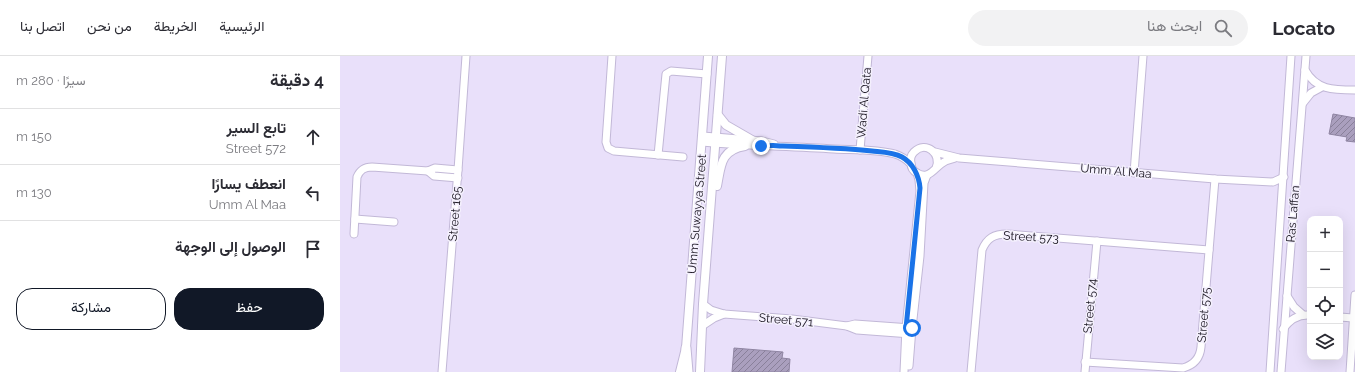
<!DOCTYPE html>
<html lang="ar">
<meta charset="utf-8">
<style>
body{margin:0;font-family:Raleway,Vazirmatn,sans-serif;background:#f2f2f3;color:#2b2b33;direction:rtl}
.controls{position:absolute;right:12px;bottom:12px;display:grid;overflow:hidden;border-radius:8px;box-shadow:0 4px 16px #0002}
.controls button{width:36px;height:36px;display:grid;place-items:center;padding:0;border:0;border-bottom:1px solid #e1e1e2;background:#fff;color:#2b2b33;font:20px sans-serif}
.stop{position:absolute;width:12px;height:12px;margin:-9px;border:3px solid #1a73e8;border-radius:50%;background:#fff}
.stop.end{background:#1a73e8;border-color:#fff;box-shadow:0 1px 4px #0008}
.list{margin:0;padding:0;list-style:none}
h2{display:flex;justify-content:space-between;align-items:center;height:52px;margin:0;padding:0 16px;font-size:17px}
h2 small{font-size:13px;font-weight:400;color:#7c7c81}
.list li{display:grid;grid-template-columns:26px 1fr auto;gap:12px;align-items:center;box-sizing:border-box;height:56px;padding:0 16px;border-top:1px solid #e1e1e2}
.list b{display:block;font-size:15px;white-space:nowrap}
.list p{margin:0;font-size:13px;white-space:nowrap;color:#7c7c81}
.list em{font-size:13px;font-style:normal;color:#7c7c81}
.actions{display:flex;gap:8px;padding:12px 16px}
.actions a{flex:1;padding:9px 0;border:1px solid #111827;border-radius:16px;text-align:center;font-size:14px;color:#111827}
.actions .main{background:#111827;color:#fff}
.icon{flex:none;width:22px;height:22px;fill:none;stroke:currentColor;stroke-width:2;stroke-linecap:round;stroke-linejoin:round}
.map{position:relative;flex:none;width:1015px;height:316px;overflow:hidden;direction:ltr}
header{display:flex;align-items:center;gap:24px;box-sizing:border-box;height:56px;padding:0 20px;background:#fff;border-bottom:1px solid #e1e1e2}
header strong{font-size:19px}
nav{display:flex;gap:22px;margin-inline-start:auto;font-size:14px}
.search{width:280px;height:36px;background:#f2f2f3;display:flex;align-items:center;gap:10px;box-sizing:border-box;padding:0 14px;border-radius:22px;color:#7c7c81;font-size:15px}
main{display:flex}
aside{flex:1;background:#fff}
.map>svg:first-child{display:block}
.building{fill:url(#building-hatch);stroke:#8f85a2}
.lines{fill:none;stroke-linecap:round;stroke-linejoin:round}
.minor-casing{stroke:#c2b8d7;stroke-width:9}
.tertiary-casing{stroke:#c2b8d7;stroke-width:10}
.secondary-casing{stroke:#c2b8d7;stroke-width:11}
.minor{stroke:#fff;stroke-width:7}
.tertiary{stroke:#fff;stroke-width:8}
.secondary{stroke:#fff;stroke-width:9}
.route{stroke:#1a73e8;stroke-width:5}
.labels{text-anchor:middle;stroke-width:3;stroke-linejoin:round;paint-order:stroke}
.street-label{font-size:12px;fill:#15111c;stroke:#f4f0fd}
</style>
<header>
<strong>Locato</strong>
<div class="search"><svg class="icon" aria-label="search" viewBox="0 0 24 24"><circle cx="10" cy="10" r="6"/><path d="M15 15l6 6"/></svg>ابحث هنا</div>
<nav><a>الرئيسية</a><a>الخريطة</a><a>من نحن</a><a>اتصل بنا</a></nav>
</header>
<main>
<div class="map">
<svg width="1015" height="316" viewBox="0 0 1015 316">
<defs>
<pattern id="building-hatch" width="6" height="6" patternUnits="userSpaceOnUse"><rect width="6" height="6" fill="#aa9fbe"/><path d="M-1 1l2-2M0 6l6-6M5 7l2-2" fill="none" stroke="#89809a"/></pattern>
</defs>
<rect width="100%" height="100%" fill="#e9e0fa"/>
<g class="building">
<path d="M993,58L1015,62V86L1006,85L1007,81L989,78Z"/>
<path d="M394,292L443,296L442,302L450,303L449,316H392Z"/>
</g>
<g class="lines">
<defs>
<g id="minor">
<path d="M272,0L266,86L268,92L274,95L343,101"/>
<path d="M965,14C976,34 993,34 1015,34"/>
<path d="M963,47L971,37L982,31"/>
<path d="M363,80L422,85L434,88"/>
<path d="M362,86C406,90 450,90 494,93C514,94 536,93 555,98C561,100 566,103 571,108"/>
<path d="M520,94L528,0"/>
<path d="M595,96L619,102L875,123L933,126L944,121"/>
<path d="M318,99L326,18L331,15L367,18"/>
<path d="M596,112C602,98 586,84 574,96C571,99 570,103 571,107C571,111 573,115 577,117C588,124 593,114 601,108C605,105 610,103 615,102"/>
<path d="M88,115L94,120L118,122"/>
<path d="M794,117L803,0"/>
<path d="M15,163L54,166"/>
<path d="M14,178L17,121C20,114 24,111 32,111L88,115L95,112L118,114"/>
<path d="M947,240L954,251L962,258"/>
<path d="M363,248L371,254L384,258L452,263L507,270L517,274L571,278"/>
<path d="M1000,261L1013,262"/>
<path d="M362,270L374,262L384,258"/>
<path d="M507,270L515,268L571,272"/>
<path d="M943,273C950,263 958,258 970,259"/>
<path d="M745,306L843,312C854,309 860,302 861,291L875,123"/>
<path d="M569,310L572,272L580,200L584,127L587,119"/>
<path d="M102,316L118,114L126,0"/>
<path d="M564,316L566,272L580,135L579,124L577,117"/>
<path d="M631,316L642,194C647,182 654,178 667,178L869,194"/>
<path d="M745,316L757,185"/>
<path d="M930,316L951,0"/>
<path d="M941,316L966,0"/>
<path d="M1010,316L1015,239"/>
</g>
<g id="tertiary">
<path d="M378,59L386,69L412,84"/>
<path d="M377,130C381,110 380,94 405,90"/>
<path d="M340,316L346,292L368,0"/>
<path d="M360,316L363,248L382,0"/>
</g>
<path id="secondary" d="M346,292L348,316"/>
</defs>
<use href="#minor" class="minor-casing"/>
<use href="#tertiary" class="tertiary-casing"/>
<use href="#secondary" class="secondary-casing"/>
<use href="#minor" class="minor"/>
<use href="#tertiary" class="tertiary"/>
<use href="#secondary" class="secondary"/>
</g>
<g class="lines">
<path class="route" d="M421,90C427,90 433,89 440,90C470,91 502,92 532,95C542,96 553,96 562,101C573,107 579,120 580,132L566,272H572"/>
</g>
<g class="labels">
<g class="street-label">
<text transform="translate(524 47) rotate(-85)" y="4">Wadi Al Qata</text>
<text transform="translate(776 115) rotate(5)" y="4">Umm Al Maa</text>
<text transform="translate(115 158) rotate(-85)" y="4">Street 165</text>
<text transform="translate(357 158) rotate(-85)" y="4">Umm Suwayya Street</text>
<text transform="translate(953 158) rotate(-85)" y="4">Ras Laffan</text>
<text transform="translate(691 181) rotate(3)" y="4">Street 573</text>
<text transform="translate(750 250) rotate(-85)" y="4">Street 574</text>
<text transform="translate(864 259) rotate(-85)" y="4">Street 575</text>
<text transform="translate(446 264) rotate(5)" y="4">Street 571</text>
</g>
</g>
</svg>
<div class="controls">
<button>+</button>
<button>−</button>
<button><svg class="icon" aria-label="locate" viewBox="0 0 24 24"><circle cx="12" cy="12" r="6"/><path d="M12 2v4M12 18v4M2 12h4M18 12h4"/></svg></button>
<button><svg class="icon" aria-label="layers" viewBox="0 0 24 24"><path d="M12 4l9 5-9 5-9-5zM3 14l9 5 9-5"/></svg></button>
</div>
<div class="stop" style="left:572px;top:272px"></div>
<div class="stop end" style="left:421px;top:90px"></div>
</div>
<aside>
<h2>4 دقيقة<small>سيرًا · 280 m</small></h2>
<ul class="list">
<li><svg class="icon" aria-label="ahead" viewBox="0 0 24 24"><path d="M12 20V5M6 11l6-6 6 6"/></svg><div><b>تابع السير</b><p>Street 572</p></div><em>150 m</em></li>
<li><svg class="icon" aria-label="left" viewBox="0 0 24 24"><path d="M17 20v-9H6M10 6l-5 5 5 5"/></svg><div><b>انعطف يسارًا</b><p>Umm Al Maa</p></div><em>130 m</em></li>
<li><svg class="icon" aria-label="arrive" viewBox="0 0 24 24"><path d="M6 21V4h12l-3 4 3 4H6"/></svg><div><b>الوصول إلى الوجهة</b></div></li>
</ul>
<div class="actions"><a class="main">حفظ</a><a>مشاركة</a></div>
</aside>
</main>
